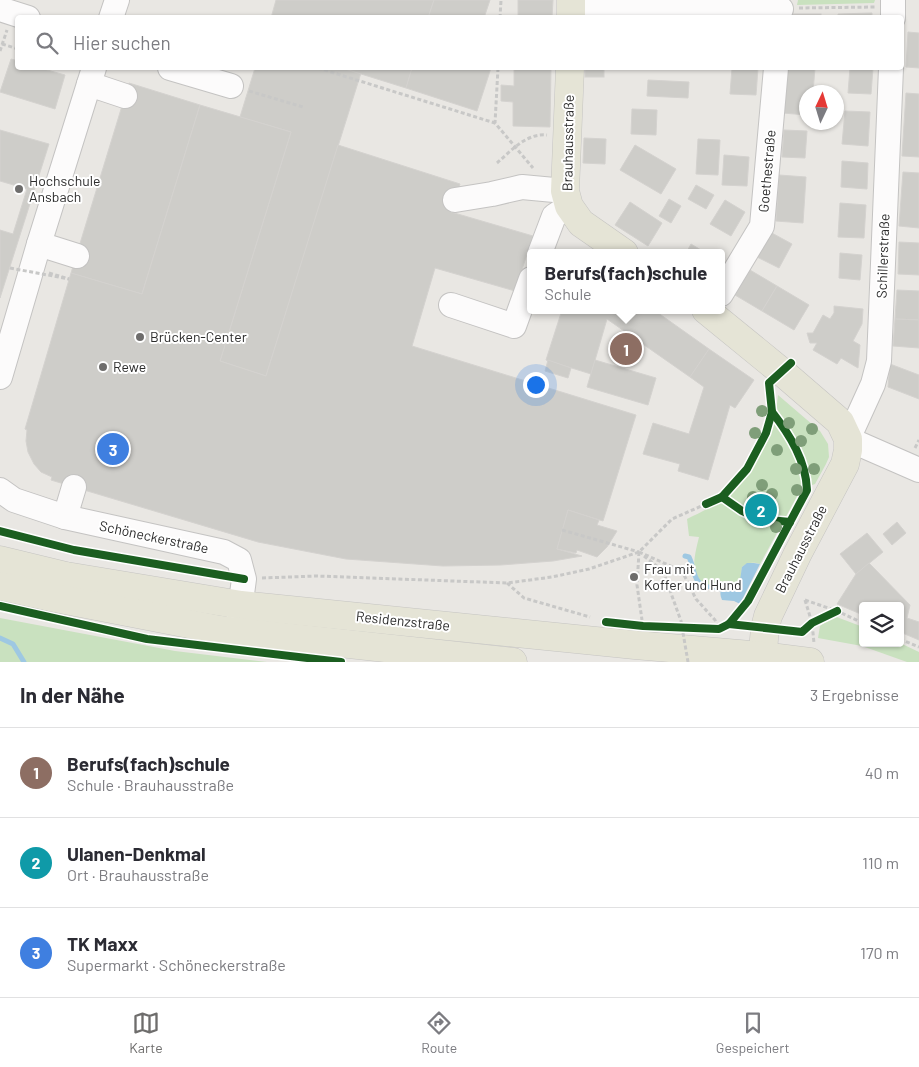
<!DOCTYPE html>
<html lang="de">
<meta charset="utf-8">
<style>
body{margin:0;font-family:Barlow,sans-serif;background:#f2f2f3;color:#2b2b33}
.controls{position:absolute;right:15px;bottom:15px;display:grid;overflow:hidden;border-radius:5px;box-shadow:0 1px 4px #0004}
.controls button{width:45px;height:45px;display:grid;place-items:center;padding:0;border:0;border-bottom:1px solid #e1e1e2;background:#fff;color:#2b2b33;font:25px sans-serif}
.compass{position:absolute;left:799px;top:85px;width:45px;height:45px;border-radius:50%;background:#fff;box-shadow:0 1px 4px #0004;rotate:4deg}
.you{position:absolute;left:535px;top:384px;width:18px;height:18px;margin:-12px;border:4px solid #fff;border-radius:50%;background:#1a73e8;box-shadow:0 0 0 8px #1a73e833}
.badge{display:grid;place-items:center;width:32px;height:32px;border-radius:50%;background:#6e6d6c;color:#fff;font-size:16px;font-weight:700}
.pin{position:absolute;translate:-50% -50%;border:2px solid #fff;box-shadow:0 1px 5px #0006}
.popup{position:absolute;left:527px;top:249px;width:198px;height:65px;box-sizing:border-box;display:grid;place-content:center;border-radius:5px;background:#fff;filter:drop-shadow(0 1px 4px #0005);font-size:16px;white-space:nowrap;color:#7c7c81}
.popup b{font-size:19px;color:#2b2b33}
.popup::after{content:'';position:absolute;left:50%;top:100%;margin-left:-10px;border:10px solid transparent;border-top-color:#fff}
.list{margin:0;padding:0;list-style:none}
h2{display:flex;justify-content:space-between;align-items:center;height:65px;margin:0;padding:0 20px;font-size:21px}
h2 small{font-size:16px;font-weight:400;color:#7c7c81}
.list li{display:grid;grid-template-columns:32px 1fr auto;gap:15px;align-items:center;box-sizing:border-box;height:90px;padding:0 20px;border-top:1px solid #e1e1e2}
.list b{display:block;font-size:19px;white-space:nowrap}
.list p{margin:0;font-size:16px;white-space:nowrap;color:#7c7c81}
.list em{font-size:16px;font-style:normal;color:#7c7c81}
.icon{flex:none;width:28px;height:28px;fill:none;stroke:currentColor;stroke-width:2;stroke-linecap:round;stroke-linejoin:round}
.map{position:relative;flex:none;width:919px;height:662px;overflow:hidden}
.search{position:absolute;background:#fff;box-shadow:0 1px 4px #0004;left:15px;right:15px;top:15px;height:55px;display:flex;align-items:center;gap:12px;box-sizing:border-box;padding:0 18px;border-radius:5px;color:#7c7c81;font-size:19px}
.sheet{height:335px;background:#fff}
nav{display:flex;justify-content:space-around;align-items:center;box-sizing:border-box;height:70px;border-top:1px solid #e1e1e2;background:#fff;font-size:14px;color:#7c7c81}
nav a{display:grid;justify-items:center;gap:2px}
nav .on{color:#6e6d6c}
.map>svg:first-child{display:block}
.green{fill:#c9e1bf}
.water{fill:#9ec8e2}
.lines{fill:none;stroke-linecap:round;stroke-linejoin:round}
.stream{stroke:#9ec8e2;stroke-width:5}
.building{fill:#cecdc9;stroke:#d4d2cf}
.minor-casing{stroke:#c4c3c2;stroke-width:26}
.major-casing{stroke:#c5c4c2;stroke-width:29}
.path{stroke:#c8c8c7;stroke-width:3;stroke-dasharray:4 2.5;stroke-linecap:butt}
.minor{stroke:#fcfbfb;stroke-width:24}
.major{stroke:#e5e4d6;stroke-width:28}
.path-bridge{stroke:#c8c8c7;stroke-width:3;stroke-dasharray:4 2.5;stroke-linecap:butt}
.cycleway-casing{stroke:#fff;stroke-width:11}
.cycleway{stroke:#1b5e20;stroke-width:8}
.tree{fill:#7f9e79}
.poi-dot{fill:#6e6d6c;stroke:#fff;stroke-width:2}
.labels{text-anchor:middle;stroke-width:4;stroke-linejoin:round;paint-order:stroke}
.street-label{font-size:14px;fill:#2c2c2c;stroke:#fff}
.poi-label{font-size:14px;fill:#2c2c2c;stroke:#fff;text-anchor:start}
</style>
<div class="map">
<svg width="919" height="662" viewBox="0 0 919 662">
<rect width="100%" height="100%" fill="#e9e7e3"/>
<g class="green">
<path d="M798,0H875L874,3L797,5Z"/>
<path d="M778,395L820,431L828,444L829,457L826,464L815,484L801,489L760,564C753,562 748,562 742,567L741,577L739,581L736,584L721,588C716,586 711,587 706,585C687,579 696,550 699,537L689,536L687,519C697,514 708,509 718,503C741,488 767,449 774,422C776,413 777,404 778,395Z"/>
<path d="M834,616L863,627V643H900L919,652V662H907L862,646L818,638L820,626Z"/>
<path d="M0,618L175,651L267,662H0Z"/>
</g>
<path class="water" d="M747,563H754L760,564L740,604L734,601L722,600C715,581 734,590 740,579C741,576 741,571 742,567Z"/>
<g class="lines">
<g class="stream">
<path d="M685,556L689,557C694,566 693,583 705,586C711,588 716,586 721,589"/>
<path d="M0,638L13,644L24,662"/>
</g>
</g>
<g class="building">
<path d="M276,0H434L428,18H271Z"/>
<path d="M434,0H490L484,18H428Z"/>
<path d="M518,0H553L552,18H518Z"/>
<path d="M872,13V18H838V14Z"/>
<rect x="791" y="14" width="30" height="4"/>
<path d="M908,32L919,33V68L906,67Z"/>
<path d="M11,59L18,61V68H40L65,75L55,109L0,92Z"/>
<path d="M255,68H342L361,73L266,376L220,361L291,132L240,117Z"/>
<path d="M342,68H412L406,88Z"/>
<path d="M412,68H491L477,111L406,88Z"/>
<path d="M514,68H551L550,127L513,126V102L501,101V85L514,86Z"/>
<rect x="585" y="68" width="19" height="9"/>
<path d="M732,68H758L756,95L730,94Z"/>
<path d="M787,68H815L813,92H806V115L783,113Z"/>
<path d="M850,68H873L871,94L848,93Z"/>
<path d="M648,80L689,82L688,98L647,96Z"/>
<path d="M129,83L200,105L142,294L71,273Z"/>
<path d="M906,93L919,94V157L902,156Z"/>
<path d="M200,105L291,132L220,361L266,376L338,145L460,184L451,212L533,236L515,291L435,268L412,346L636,415L603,521L568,510L557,549L582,556L553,561L501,565L443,566L346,559L258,542L74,487L51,480L52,477L41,472L34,464L28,452L26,441L27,430L25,429L71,273L142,294Z"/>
<path d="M632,109L657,110L656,135L631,134Z"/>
<path d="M845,111L870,112L868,146L842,144Z"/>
<path d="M0,130L49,144L0,298V230L13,234L27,189L0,181Z"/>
<path d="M784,130L807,131L805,158L782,157Z"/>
<path d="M584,138L606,139L605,164L583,163Z"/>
<path d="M698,139L720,140L718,175L696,174Z"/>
<path d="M635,145L676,169L661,194L620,170Z"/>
<path d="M724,155L749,157L747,186L722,185Z"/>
<path d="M842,161L868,163L867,189L841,187Z"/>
<path d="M903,172L919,173V228L899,226Z"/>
<path d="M779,175L806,177L803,223L776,221Z"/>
<path d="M696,185L714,195L706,209L688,199Z"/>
<path d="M669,199L681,206L671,223L659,216Z"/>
<path d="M725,200L745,212L731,236L710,224Z"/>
<path d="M630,202L662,223L648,246L615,225Z"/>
<path d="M840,203L866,205L864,238L838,237Z"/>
<path d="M770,232L792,244L779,268L757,257Z"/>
<path d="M899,242L919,243V275L898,274Z"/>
<path d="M691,244L706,253H686Z"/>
<path d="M840,253L862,255L860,280L839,278Z"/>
<path d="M750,270L777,286L762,311L735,295Z"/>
<path d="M777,286L809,305L794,330L762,311Z"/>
<path d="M897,290L919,291V320L895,319Z"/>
<path d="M834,306L863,309L862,324L853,341L860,345L858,368L841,358L837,364L813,350L817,343H810L807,333H813L823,315L830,319L834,313Z"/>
<path d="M562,310H654L709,349L690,377L607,319L591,374L546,360Z"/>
<path d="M895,319L919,320V348L893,346Z"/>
<path d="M709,349L754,380L735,408L730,405L708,480L678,471L680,464L643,454L653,423L689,434L704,387L690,377Z"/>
<path d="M548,360L571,368L568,378L545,371Z"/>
<path d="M595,360L656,378L648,405L587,387Z"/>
<path d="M890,364L919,375V399L888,387Z"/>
<path d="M568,510L599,520L597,525L617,531L607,547L597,557L577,550L576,553L557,549Z"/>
<path d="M897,522L906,533L892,545L883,534Z"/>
<path d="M867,533L883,552L856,574L840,554Z"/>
<path d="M869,563L910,605L907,618L919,622V640L900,632V606H863V615L837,604L856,574Z"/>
</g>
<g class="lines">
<defs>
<g id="minor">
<path d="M0,9L28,18"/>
<path d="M571,11L781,9"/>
<path d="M111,18L117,0"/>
<path d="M893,18V0"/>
<path d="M170,68L231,86"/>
<path d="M891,68L879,361L873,384L848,439L919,470"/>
<path d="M89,84L125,96"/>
<path d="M455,200L492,194L522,187L565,191"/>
<path d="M39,244L77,256"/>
<path d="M540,253L554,216L569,206"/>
<path d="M721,294L762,226L776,68"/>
<path d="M451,305L514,326L531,279"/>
<path d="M0,377L39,244L94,68"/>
<path d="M0,490L14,500L65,517L224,552L239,560L244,579L238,624"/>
<path d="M65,517L74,487"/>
</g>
<g id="major">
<path d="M571,18V0"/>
<path d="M570,68L565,191L569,206L581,223L624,253"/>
<path d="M706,310L782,372L840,422L848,439V450L845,464L798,553L768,616L765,628L762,662"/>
<path d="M0,560L66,576L241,605L635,645L762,656L810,662"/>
<path d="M0,586L55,598L220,630L513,662"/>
</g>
</defs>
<use href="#minor" class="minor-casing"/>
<use href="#major" class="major-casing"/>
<g class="path">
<path d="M799,8L876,7"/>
<path d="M500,18L501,0"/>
<path d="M2,44L18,49"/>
<path d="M0,51L7,30"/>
<path d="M318,68L495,123"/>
<path d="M498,68L495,123L533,168"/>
<path d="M249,91L303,107"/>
<path d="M497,163C511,151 526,133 547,135"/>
<path d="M49,273L69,279"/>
<path d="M772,412C789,434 806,460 807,488"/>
<path d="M915,448L919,440"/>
<path d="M722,497L747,469L766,433L772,412L770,391"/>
<path d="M562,530L639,552"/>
<path d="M0,531L74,550L224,575"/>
<path d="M639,552L682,571L696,599L715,620L719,629"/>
<path d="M639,552L637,585L642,620"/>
<path d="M644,556L663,571"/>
<path d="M262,578L317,576L507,583L552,577L589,569L639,552L672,519L722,497L742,511L759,519L790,522"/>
<path d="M507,583L524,598L590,617"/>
<path d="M805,600L837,611L863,623"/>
<path d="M805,600L812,623L814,643"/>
<path d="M716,629C735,627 750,597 758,582"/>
<path d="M802,632L812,623L836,611"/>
<path d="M900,639L919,647"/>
</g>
<use href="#minor" class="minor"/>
<use href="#major" class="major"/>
<g class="path-bridge">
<path d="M10,268L69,279"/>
<path d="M663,571L681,621L688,662"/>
</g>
<defs>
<g id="cycleway">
<path d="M722,497L747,469L766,433L772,412L769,383L791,363"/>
<path d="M706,504L722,497L742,511L759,519L790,522"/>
<path d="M0,531L74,550L244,579"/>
<path d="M0,606L147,639L341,662"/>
<path d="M606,622L643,626L719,629L729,624L748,601L807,490C806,461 790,435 772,412"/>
<path d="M729,624L802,632L812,623L837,611"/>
</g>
</defs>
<use href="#cycleway" class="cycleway-casing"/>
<use href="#cycleway" class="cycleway"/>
</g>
<g class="tree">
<circle cx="762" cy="411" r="6"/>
<circle cx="789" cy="423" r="6"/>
<circle cx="812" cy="429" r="6"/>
<circle cx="755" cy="433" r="6"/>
<circle cx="801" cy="441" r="6"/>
<circle cx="777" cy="450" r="6"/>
<circle cx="796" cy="469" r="6"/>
<circle cx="814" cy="469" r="6"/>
<circle cx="762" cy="485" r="6"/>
<circle cx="797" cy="490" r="6"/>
<circle cx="772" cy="494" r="6"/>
<circle cx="753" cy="497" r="6"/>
<circle cx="776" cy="527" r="6"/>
</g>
<g class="poi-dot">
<circle cx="19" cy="189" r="5"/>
<circle cx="140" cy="337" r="5"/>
<circle cx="103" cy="367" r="5"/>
<circle cx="634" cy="577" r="5"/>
</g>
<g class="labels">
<g class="street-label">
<text transform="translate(568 143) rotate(-89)" y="5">Brauhausstraße</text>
<text transform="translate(767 171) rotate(-85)" y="5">Goethestraße</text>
<text transform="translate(883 256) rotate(-88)" y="5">Schillerstraße</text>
<text transform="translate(154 537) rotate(12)" y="5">Schöneckerstraße</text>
<text transform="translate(801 549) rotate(-63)" y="5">Brauhausstraße</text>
<text transform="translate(403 621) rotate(6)" y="5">Residenzstraße</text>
</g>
<g class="poi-label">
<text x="29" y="186">Hochschule<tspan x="29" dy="16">Ansbach</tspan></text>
<text x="150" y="342">Brücken-Center</text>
<text x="113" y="372">Rewe</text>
<text x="644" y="574">Frau mit<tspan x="644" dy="16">Koffer und Hund</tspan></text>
</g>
</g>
</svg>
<div class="controls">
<button><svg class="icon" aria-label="layers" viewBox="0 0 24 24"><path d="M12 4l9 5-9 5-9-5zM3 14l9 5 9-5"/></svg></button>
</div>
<svg class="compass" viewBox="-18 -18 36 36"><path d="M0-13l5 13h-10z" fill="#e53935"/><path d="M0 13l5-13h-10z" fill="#7c7c81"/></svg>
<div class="you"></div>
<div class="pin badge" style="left:626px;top:349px;background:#8d6e63">1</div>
<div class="popup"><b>Berufs(fach)schule</b>Schule</div>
<div class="pin badge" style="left:761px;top:510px;background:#0f9aa8">2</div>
<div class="pin badge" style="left:113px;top:449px;background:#3f7fe0">3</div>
<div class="search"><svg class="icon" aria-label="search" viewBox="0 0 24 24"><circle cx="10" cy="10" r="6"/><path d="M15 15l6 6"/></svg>Hier suchen</div>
</div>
<section class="sheet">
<h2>In der Nähe<small>3 Ergebnisse</small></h2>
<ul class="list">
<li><span class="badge" style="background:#8d6e63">1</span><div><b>Berufs(fach)schule</b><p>Schule · Brauhausstraße</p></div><em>40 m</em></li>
<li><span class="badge" style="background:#0f9aa8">2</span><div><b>Ulanen-Denkmal</b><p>Ort · Brauhausstraße</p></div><em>110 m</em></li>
<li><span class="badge" style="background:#3f7fe0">3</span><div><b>TK Maxx</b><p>Supermarkt · Schöneckerstraße</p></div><em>170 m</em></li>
</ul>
</section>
<nav>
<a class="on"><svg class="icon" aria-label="map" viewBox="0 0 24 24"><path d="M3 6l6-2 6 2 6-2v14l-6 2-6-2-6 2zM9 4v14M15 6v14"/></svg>Karte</a>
<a><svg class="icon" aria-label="directions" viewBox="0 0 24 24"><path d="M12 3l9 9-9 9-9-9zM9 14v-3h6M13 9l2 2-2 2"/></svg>Route</a>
<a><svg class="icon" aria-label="saved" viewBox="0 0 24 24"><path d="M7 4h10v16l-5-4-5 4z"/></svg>Gespeichert</a>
</nav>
